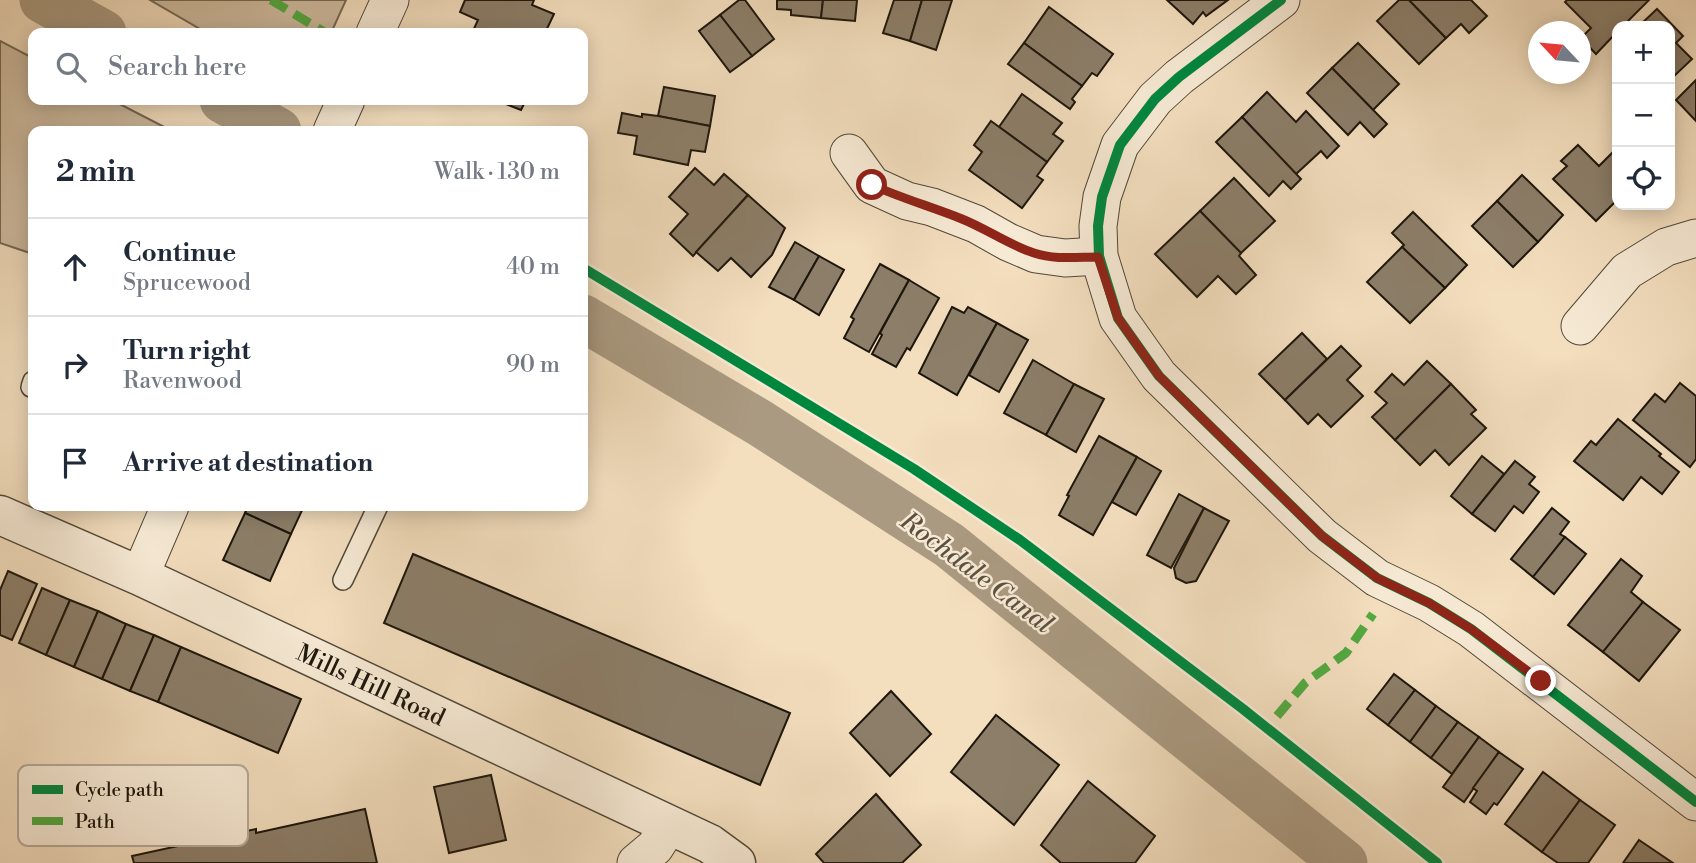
<!DOCTYPE html>
<meta charset="utf-8">
<style>
body{margin:0;font-family:"Libre Bodoni",serif;background:#f2f2f3;color:#1f2937}
.controls{position:absolute;right:21px;top:21px;display:grid;overflow:hidden;border-radius:14px;box-shadow:0 4px 18px #0003}
.controls button{width:63px;height:63px;display:grid;place-items:center;padding:0;border:0;border-bottom:2px solid #e0e1e3;background:#fff;color:#1f2937;font:35px sans-serif}
.compass{position:absolute;left:1528px;top:21px;width:63px;height:63px;border-radius:50%;background:#fff;box-shadow:0 4px 18px #0003;rotate:296deg}
.stop{position:absolute;width:21px;height:21px;margin:-16px;border:5px solid #8f2418;border-radius:50%;background:#fff}
.stop.end{background:#8f2418;border-color:#fff;box-shadow:0 2px 7px #0008}
.list{margin:0;padding:0;list-style:none}
h2{display:flex;justify-content:space-between;align-items:center;height:91px;margin:0;padding:0 28px;font-size:30px}
h2 small{font-size:23px;font-weight:400;color:#747a83}
.list li{display:grid;grid-template-columns:46px 1fr auto;gap:21px;align-items:center;box-sizing:border-box;height:98px;padding:0 28px;border-top:2px solid #e0e1e3}
.list b{display:block;font-size:26px;white-space:nowrap}
.list p{margin:0;font-size:23px;white-space:nowrap;color:#747a83}
.list em{font-size:23px;font-style:normal;color:#747a83}
.icon{flex:none;width:38px;height:38px;fill:none;stroke:currentColor;stroke-width:2;stroke-linecap:round;stroke-linejoin:round}
.map{position:relative;flex:none;width:1696px;height:863px;overflow:hidden}
.search{position:absolute;background:#fff;box-shadow:0 4px 18px #0003;left:28px;top:28px;width:560px;height:77px;display:flex;align-items:center;gap:18px;box-sizing:border-box;padding:0 24px;border-radius:14px;color:#747a83;font-size:26px}
.panel{position:absolute;background:#fff;box-shadow:0 4px 18px #0003;left:28px;top:126px;width:560px;height:385px;border-radius:14px}
.map>svg:first-child{display:block}
.green{fill:#cfbca0;stroke:#766956;stroke-width:2}
.lines{fill:none;stroke-linecap:round;stroke-linejoin:round}
.canal{stroke:#aa9a81;stroke-width:47}
.building{fill:#8c7e69;stroke:#1d160c;stroke-width:2}
.service-casing{stroke:#524838;stroke-width:22}
.minor-casing{stroke:#524838;stroke-width:39}
.tertiary-casing{stroke:#524838;stroke-width:41}
.service{stroke:#f7ead5;stroke-width:19}
.minor{stroke:#f7ead5;stroke-width:37}
.tertiary{stroke:#f7ead5;stroke-width:38}
.quiet{stroke:#52a941;stroke-width:9;stroke-dasharray:18 9;stroke-linecap:butt}
.cycleway-casing{stroke:#f7ead5;stroke-width:15}
.cycleway{stroke:#00873e;stroke-width:10}
.route{stroke:#8f2418;stroke-width:9}
.labels{text-anchor:middle;stroke-width:5;stroke-linejoin:round;paint-order:stroke}
.street-label{font-size:24px;fill:#1d160c;stroke:#f7ead5}
.water-label{font-size:26px;font-style:italic;fill:#5c5141;stroke:#f7ead5}
.key{fill:#f7ead5;stroke:#b6aa99;stroke-width:2}
.key-label{font-size:19px;fill:#1d160c}
</style>
<div class="map">
<svg width="1696" height="863" viewBox="0 0 1696 863">
<rect width="100%" height="100%" fill="#f3debe"/>
<filter id="stains"><feTurbulence type="fractalNoise" baseFrequency=".00286" numOctaves="4"/><feColorMatrix values="0 0 0 0 .2 0 0 0 0 .09 0 0 0 0 .02 0 0 0 .5 -.17"/></filter>
<radialGradient id="worn" r=".72"><stop offset=".6" stop-color="#630" stop-opacity="0"/><stop offset="1" stop-color="#630" stop-opacity=".3"/></radialGradient>
<g class="green">
<path d="M150,0H346L331,33H207Z"/>
<path d="M0,41L33,58V100H112L172,131H33V254L0,243Z"/>
</g>
<g class="lines">
<g class="canal">
<path d="M43,0L103,33"/>
<path d="M223,100L278,131"/>
<path d="M583,318L760,423L949,545L1344,863"/>
</g>
</g>
<g class="building">
<path d="M465,0H534L532,5L554,14L545,33H472L478,20L460,12Z"/>
<path d="M739,0H745L774,39L752,56L720,15Z"/>
<path d="M777,0H823L821,18L791,15V10L777,9Z"/>
<path d="M823,0H857L855,21L821,18Z"/>
<path d="M894,0H922L910,41L883,33Z"/>
<path d="M922,0H952L936,50L910,41Z"/>
<path d="M1167,0H1228L1206,16L1203,12L1193,24Z"/>
<path d="M1399,0H1409L1446,38L1419,64L1377,21Z"/>
<path d="M1409,0H1471L1487,16L1469,33L1461,24L1446,38Z"/>
<path d="M1567,0H1649L1623,26H1617V32L1596,54L1581,38L1591,28L1565,2Z"/>
<path d="M1049,7L1113,54L1097,76L1092,73L1082,86L1024,43Z"/>
<path d="M1657,9L1683,36L1676,43L1692,59L1670,80V26H1639Z"/>
<path d="M720,15L752,56L730,72L699,31Z"/>
<path d="M1024,43L1082,86L1072,99L1075,102L1070,109L1008,64Z"/>
<path d="M1358,43L1399,84L1373,110L1332,68Z"/>
<path d="M1332,68L1387,124L1374,137L1360,122L1348,135L1307,93Z"/>
<path d="M1696,80V121L1676,100Z"/>
<path d="M664,87L715,96L710,126L658,116Z"/>
<path d="M1267,92L1296,122L1306,111L1339,146L1327,158L1321,151L1296,174L1242,117Z"/>
<path d="M1022,94L1062,123L1053,134L1063,141L1047,162L999,127Z"/>
<path d="M496,100H526L521,110Z"/>
<path d="M622,113L642,117V114L658,116L710,126L705,152L691,150L688,165L634,154L637,136L618,133Z"/>
<path d="M1242,117L1301,179L1291,189L1283,181L1269,196L1216,142Z"/>
<path d="M991,121L1047,162L1037,176L1043,180L1022,208L969,170L982,152L974,145Z"/>
<path d="M1578,145L1599,166L1612,153L1617,158V202L1616,201L1596,221L1553,179L1567,166L1561,161Z"/>
<path d="M695,168L714,185L724,174L748,195L693,256L670,234L688,214L669,197Z"/>
<path d="M1522,175L1563,215L1538,242L1497,201Z"/>
<path d="M1234,178L1275,221L1241,253L1200,211Z"/>
<path d="M748,195L785,228L772,255L751,277L731,258L718,271L696,252Z"/>
<path d="M1497,201L1538,242L1513,267L1472,226Z"/>
<path d="M1200,211L1241,253L1239,256L1256,275L1236,294L1218,276L1197,297L1155,254Z"/>
<path d="M1413,212L1467,265L1445,288L1402,247L1404,245L1392,233Z"/>
<path d="M795,242L819,256L794,300L769,287Z"/>
<path d="M1402,247L1445,288L1410,323L1367,282Z"/>
<path d="M819,256L844,270L819,315L794,300Z"/>
<path d="M880,264L909,280L869,352L844,338L854,319L851,317Z"/>
<path d="M909,280L939,298L910,350L907,348L896,367L872,354L882,335L880,333Z"/>
<path d="M952,307L964,313L968,307L997,323L957,395L919,373Z"/>
<path d="M997,323L1028,340L999,392L969,375Z"/>
<path d="M1302,333L1327,359L1285,400L1259,374Z"/>
<path d="M1341,346L1361,366L1347,380L1363,396L1331,427L1318,414L1308,424L1285,400Z"/>
<path d="M1033,360L1074,384L1046,435L1004,413Z"/>
<path d="M1427,361L1451,384L1395,440L1372,417L1387,403L1375,392L1392,374L1404,385Z"/>
<path d="M1680,383L1696,396V459L1690,467L1633,420L1655,394L1665,402Z"/>
<path d="M1074,384L1104,399L1076,452L1046,435Z"/>
<path d="M1451,384L1476,410L1471,414L1486,428L1449,465L1435,450L1420,465L1395,440Z"/>
<path d="M1618,419L1661,454L1659,456L1679,472L1662,494L1641,477L1623,500L1574,461L1591,441L1596,445Z"/>
<path d="M1099,436L1137,457L1093,535L1059,515L1069,496L1067,495Z"/>
<path d="M1482,456L1504,474L1472,514L1451,496Z"/>
<path d="M1137,457L1161,471L1136,515L1112,502Z"/>
<path d="M1515,461L1535,477L1529,484L1539,492L1523,513L1514,506L1495,531L1472,514Z"/>
<path d="M1179,494L1204,508L1171,568L1147,555Z"/>
<path d="M248,506H304L291,534L245,513Z"/>
<path d="M1204,508L1229,521L1196,581L1186,583L1176,578L1174,568Z"/>
<path d="M1552,508L1569,522L1560,534L1565,537L1533,577L1511,559Z"/>
<path d="M245,513L291,534L270,581L223,560Z"/>
<path d="M1565,537L1586,554L1554,594L1533,577Z"/>
<path d="M413,554L790,713L760,785L384,623Z"/>
<path d="M1621,559L1642,576L1631,592L1643,602L1603,652L1568,625Z"/>
<path d="M8,571L37,584L12,640L0,635V590Z"/>
<path d="M42,588L70,600L46,655L19,643Z"/>
<path d="M70,600L98,611L74,667L46,655Z"/>
<path d="M1643,602L1680,630L1639,681L1603,652Z"/>
<path d="M98,611L126,624L102,679L74,667Z"/>
<path d="M126,624L154,635L130,691L102,679Z"/>
<path d="M154,635L181,647L158,702L130,691Z"/>
<path d="M181,647L301,699L278,753L158,702Z"/>
<path d="M1394,674L1415,690L1388,725L1367,709Z"/>
<path d="M1415,690L1436,706L1410,742L1388,725Z"/>
<path d="M891,691L931,734L890,776L850,733Z"/>
<path d="M1436,706L1458,722L1431,758L1410,742Z"/>
<path d="M996,715L1059,765L1014,825L951,772Z"/>
<path d="M1458,722L1479,737L1452,774L1431,758Z"/>
<path d="M1479,737L1499,752L1464,802L1443,787Z"/>
<path d="M1499,752L1523,769L1497,805L1494,803L1486,814L1470,802L1477,791L1473,788Z"/>
<path d="M1543,772L1580,800L1542,852L1505,824Z"/>
<path d="M491,775L506,840L449,853L434,787Z"/>
<path d="M1088,781L1155,836L1135,863H1061L1041,845Z"/>
<path d="M876,794L921,845L902,863H824L816,854Z"/>
<path d="M1580,800L1615,825L1588,863H1558L1542,852Z"/>
<path d="M365,809L377,863H134L132,856L256,829V833Z"/>
<path d="M1639,840L1673,863H1623Z"/>
</g>
<g class="lines">
<defs>
<g id="service">
<path d="M31,387L33,381"/>
<path d="M343,580L378,506"/>
</g>
<g id="minor">
<path d="M1281,0L1179,77L1155,99L1120,145L1102,197L1098,226L1099,256L1118,318L1159,376L1322,536L1377,578L1429,603L1471,629L1696,802"/>
<path d="M375,33L390,0"/>
<path d="M332,131L346,100"/>
<path d="M849,153L872,185L907,201L932,207L976,224L1008,242L1036,254L1065,258L1099,256"/>
<path d="M1580,326L1627,271L1666,247L1696,238"/>
<path d="M140,576L170,506"/>
<path d="M636,863L655,847L669,825"/>
</g>
<path id="tertiary" d="M0,515L140,576L710,844L736,863"/>
</defs>
<use href="#service" class="service-casing"/>
<use href="#minor" class="minor-casing"/>
<use href="#tertiary" class="tertiary-casing"/>
<use href="#service" class="service"/>
<use href="#minor" class="minor"/>
<use href="#tertiary" class="tertiary"/>
<g class="quiet">
<path d="M271,0L326,33"/>
<path d="M1277,716L1305,683L1346,653L1373,614"/>
</g>
<defs>
<g id="cycleway">
<path d="M1281,0L1179,77L1155,99L1120,145L1102,197L1098,226L1099,256L1118,318L1159,376L1322,536L1377,578L1429,603L1471,629L1696,802"/>
<path d="M583,268L914,469L1020,540L1243,709L1437,863"/>
</g>
</defs>
<use href="#cycleway" class="cycleway-casing"/>
<use href="#cycleway" class="cycleway"/>
</g>
<g class="lines">
<path class="route" d="M872,185C901,198 932,207 962,219C987,229 1009,245 1034,253C1055,260 1078,257 1098,257L1118,318L1159,376L1322,536L1377,578L1429,603L1471,629L1541,681"/>
</g>
<g class="labels">
<g class="street-label">
<text transform="translate(371 685) rotate(25)" y="8">Mills Hill Road</text>
</g>
<g class="water-label">
<text transform="translate(977 572) rotate(37)" y="9">Rochdale Canal</text>
</g>
</g>
<rect x="18" y="765" width="230" height="81" rx="10" class="key"/>
<rect x="32" y="785" width="31" height="9" fill="#00873e"/>
<rect x="32" y="817" width="31" height="8" fill="#52a941"/>
<g class="key-label">
<text x="75" y="796">Cycle path</text>
<text x="75" y="828">Path</text>
</g>
<rect width="100%" height="100%" filter="url(#stains)"/>
<rect width="100%" height="100%" fill="url(#worn)"/>
</svg>
<div class="controls">
<button>+</button>
<button>−</button>
<button><svg class="icon" aria-label="locate" viewBox="0 0 24 24"><circle cx="12" cy="12" r="6"/><path d="M12 2v4M12 18v4M2 12h4M18 12h4"/></svg></button>
</div>
<svg class="compass" viewBox="-18 -18 36 36"><path d="M0-13l5 13h-10z" fill="#e53935"/><path d="M0 13l5-13h-10z" fill="#747a83"/></svg>
<div class="stop" style="left:872px;top:185px"></div>
<div class="stop end" style="left:1541px;top:681px"></div>
<div class="search"><svg class="icon" aria-label="search" viewBox="0 0 24 24"><circle cx="10" cy="10" r="6"/><path d="M15 15l6 6"/></svg>Search here</div>
<section class="panel">
<h2>2 min<small>Walk · 130 m</small></h2>
<ul class="list">
<li><svg class="icon" aria-label="ahead" viewBox="0 0 24 24"><path d="M12 20V5M6 11l6-6 6 6"/></svg><div><b>Continue</b><p>Sprucewood</p></div><em>40 m</em></li>
<li><svg class="icon" aria-label="right" viewBox="0 0 24 24"><path d="M7 20v-9h11M14 6l5 5-5 5"/></svg><div><b>Turn right</b><p>Ravenwood</p></div><em>90 m</em></li>
<li><svg class="icon" aria-label="arrive" viewBox="0 0 24 24"><path d="M6 21V4h12l-3 4 3 4H6"/></svg><div><b>Arrive at destination</b></div></li>
</ul>
</section>
</div>
